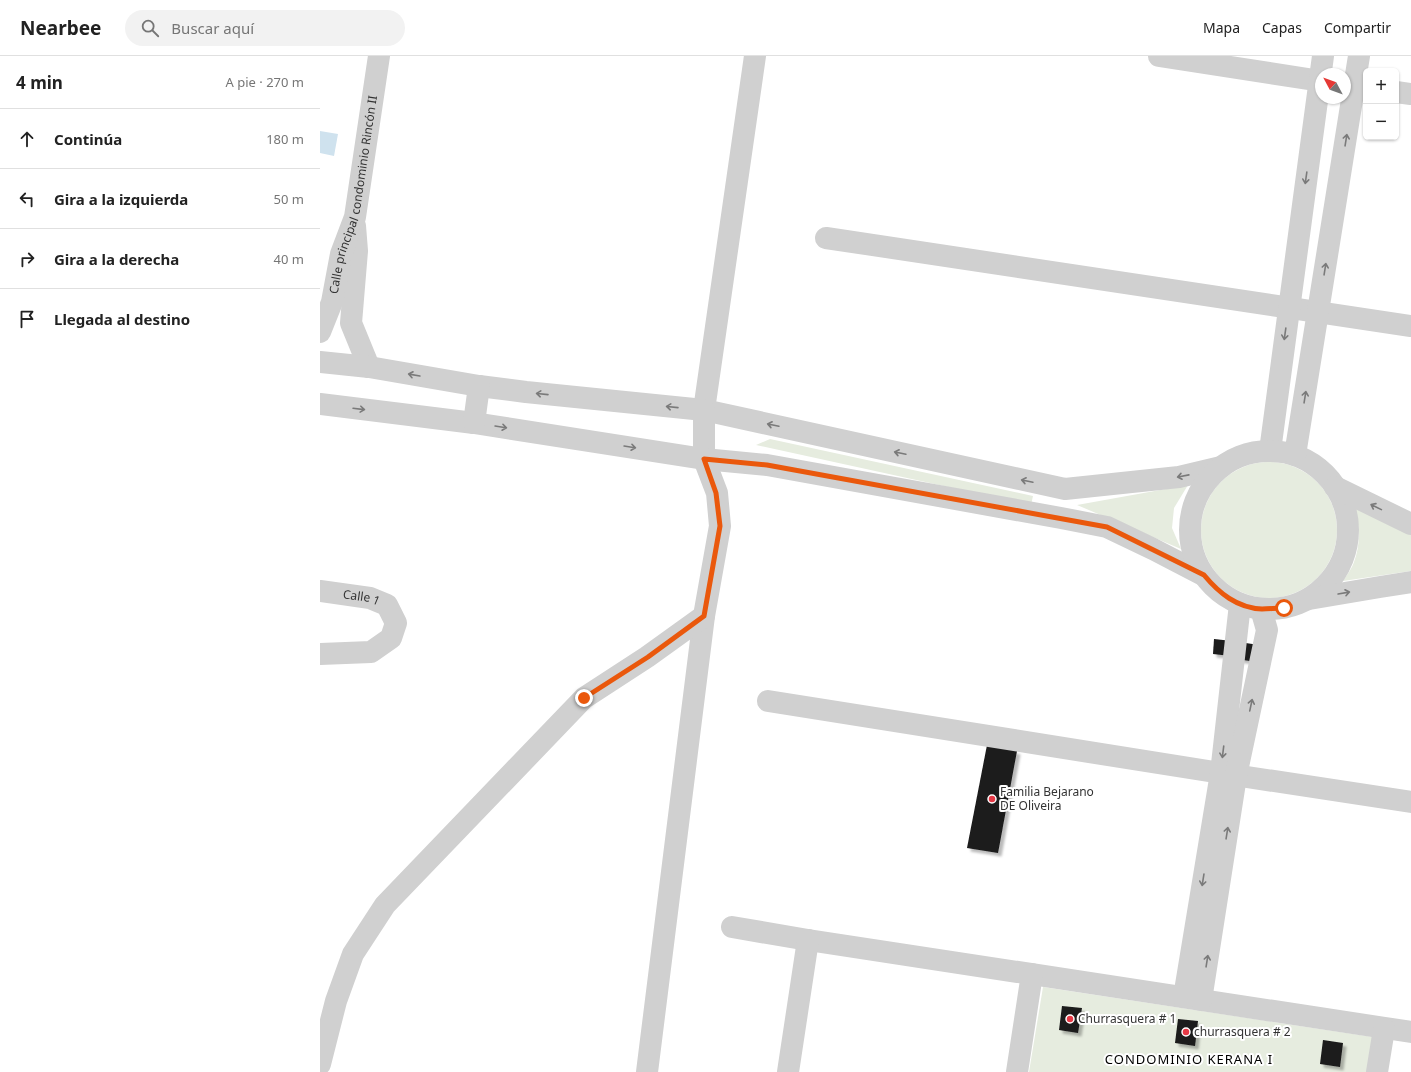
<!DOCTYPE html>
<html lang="es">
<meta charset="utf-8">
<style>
body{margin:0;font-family:"Noto Sans",sans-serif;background:#f2f2f2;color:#222}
.controls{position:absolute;right:12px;top:12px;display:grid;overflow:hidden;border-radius:6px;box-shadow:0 1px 3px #0004}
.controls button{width:36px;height:36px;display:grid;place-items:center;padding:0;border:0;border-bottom:1px solid #e0e0e0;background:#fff;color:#222;font:20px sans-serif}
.compass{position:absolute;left:995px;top:12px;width:36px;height:36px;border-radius:50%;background:#fff;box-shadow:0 1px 3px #0004;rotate:311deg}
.stop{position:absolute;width:12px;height:12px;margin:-9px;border:3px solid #ea580c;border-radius:50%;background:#fff}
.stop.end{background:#ea580c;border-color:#fff;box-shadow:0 1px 4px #0008}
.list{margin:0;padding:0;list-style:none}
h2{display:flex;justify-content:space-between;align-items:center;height:52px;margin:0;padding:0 16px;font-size:17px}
h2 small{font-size:13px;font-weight:400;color:#767676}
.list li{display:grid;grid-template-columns:26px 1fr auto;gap:12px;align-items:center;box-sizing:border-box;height:60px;padding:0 16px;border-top:1px solid #e0e0e0}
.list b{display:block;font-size:15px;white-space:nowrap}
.list em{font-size:13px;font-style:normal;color:#767676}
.icon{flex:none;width:22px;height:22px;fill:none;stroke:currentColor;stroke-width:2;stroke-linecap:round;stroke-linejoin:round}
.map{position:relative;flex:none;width:1091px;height:1016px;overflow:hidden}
header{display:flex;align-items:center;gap:24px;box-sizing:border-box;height:56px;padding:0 20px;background:#fff;border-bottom:1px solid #e0e0e0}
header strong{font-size:19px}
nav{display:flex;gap:22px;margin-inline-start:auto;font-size:14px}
.search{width:280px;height:36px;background:#f2f2f2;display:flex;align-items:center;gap:10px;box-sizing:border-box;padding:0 14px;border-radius:22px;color:#767676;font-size:15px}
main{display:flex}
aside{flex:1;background:#fff}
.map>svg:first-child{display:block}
.green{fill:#e6ecdf}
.water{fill:#cfe2ee}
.building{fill:#1a1a1a;filter:url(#shadow)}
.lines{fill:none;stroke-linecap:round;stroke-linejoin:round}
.minor{stroke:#d0d0d0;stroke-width:22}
.oneway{stroke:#7a7a7a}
.route{stroke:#ea580c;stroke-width:5}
.poi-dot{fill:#e63946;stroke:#fff;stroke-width:1.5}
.labels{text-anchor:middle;stroke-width:4;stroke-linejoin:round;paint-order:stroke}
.street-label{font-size:12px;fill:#333;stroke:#fff}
.poi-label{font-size:12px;fill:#333;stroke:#fff;text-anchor:start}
.neighbourhood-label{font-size:13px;letter-spacing:1px;fill:#000;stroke:#fff}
</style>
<header>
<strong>Nearbee</strong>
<div class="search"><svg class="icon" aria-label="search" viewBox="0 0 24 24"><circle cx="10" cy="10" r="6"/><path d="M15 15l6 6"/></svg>Buscar aquí</div>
<nav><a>Mapa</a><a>Capas</a><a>Compartir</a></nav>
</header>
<main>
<aside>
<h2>4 min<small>A pie · 270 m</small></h2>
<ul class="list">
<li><svg class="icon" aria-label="ahead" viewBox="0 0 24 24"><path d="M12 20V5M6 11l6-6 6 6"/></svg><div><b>Continúa</b></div><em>180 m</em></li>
<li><svg class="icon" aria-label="left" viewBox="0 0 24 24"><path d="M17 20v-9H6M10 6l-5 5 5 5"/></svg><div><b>Gira a la izquierda</b></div><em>50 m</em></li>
<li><svg class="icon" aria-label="right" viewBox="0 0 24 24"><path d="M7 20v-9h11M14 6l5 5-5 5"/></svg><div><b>Gira a la derecha</b></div><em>40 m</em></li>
<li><svg class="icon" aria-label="arrive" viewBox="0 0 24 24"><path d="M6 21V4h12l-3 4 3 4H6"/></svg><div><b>Llegada al destino</b></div></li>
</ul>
</aside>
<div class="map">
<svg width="1091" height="1016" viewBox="0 0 1091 1016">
<defs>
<filter id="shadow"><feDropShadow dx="3.5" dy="3.5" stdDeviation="1" flood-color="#0004"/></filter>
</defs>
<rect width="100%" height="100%" fill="#fff"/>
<g class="green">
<path d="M450,383L713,440L711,449L436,389Z"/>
<circle cx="949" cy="474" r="68"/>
<path d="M868,429L854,452L852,472L861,493L757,449Z"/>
<path d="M1033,449L1091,478V515L1023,525C1027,519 1032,512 1034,506C1041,488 1040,466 1033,449Z"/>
<path d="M723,931L1053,981L1047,1016H709Z"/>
</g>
<path class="water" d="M0,75L18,78L14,100L0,97Z"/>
<g class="building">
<path d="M894,583L912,585L911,600L893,598Z"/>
<path d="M919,586L939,589L937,606L916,603Z"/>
<path d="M667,689L697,695L678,797L647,792Z"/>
<path d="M742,950L762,952L758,977L739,974Z"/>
<path d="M858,963L878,965L875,990L855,987Z"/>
<path d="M1003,984L1023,987L1020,1011L1000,1008Z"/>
</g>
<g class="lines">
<g class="minor">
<path d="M435,0L384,354L745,433L859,421L901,411"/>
<path d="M839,0L1001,25"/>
<path d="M1076,36L1091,38"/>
<path d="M35,170L37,195L31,267L49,311"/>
<path d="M506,182L1091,270"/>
<path id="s1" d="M0,276L12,246L21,198L35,161L59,0"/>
<path d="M0,306L49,311L159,330L206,336L384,354V403L397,437L400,470L384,560L327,1016"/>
<path d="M0,348L154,367L384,403L447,409L741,462L787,471L833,493L883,519"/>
<path d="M154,367L159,330"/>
<path d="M950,395L1003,0"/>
<circle cx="949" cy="474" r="79"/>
<path d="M975,399L1039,0"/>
<path d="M1015,431L1091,468"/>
<path id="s2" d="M0,535L50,542L67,549L76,567L71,582L51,596L0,598"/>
<path d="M989,543L1060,531L1091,526"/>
<path d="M448,645L901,717L1091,746"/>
<path d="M412,871L488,884L1091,976"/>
<path d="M864,941L901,717L920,548"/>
<path d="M881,944L916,720L947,574L941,553"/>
<path d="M0,1008L16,945L33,898L65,849L264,642L327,601L384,560"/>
<path d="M468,1016L488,884"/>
<path d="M697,1016L712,918"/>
<path d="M1057,1016L1064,973"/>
</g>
</g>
<defs><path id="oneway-shaft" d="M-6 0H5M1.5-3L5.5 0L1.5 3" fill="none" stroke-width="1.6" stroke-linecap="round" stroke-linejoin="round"/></defs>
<g class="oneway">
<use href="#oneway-shaft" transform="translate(1026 84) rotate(-81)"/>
<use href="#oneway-shaft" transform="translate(986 122) rotate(98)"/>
<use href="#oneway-shaft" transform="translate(1005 213) rotate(-81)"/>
<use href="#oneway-shaft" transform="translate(965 278) rotate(98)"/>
<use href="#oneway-shaft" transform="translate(94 319) rotate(-170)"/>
<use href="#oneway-shaft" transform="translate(222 338) rotate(-174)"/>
<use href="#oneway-shaft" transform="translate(985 341) rotate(-81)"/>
<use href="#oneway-shaft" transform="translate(352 351) rotate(-174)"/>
<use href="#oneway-shaft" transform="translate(39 353) rotate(7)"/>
<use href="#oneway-shaft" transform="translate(453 369) rotate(-168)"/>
<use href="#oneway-shaft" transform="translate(181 371) rotate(9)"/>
<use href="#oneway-shaft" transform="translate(310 391) rotate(9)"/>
<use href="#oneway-shaft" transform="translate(580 397) rotate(-168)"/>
<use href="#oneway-shaft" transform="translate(863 420) rotate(169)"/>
<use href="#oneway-shaft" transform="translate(707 425) rotate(-168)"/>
<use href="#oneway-shaft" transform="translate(1056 451) rotate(-154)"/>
<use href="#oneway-shaft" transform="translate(1024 537) rotate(-10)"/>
<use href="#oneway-shaft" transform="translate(931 649) rotate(-78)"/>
<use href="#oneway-shaft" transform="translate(903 696) rotate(97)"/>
<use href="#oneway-shaft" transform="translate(907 777) rotate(-81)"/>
<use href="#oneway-shaft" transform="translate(883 824) rotate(99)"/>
<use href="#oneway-shaft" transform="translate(887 905) rotate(-81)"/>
</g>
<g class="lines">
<path class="route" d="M264,642L328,601L384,560L400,470L396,437L384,403L447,409L787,471L884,519C899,537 917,552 942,553C949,553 956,552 964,552"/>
</g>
<g class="poi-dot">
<circle cx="672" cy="743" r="4"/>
<circle cx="750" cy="963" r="4"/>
<circle cx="866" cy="976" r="4"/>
</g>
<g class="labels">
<g class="street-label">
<text dy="4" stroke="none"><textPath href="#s1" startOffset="142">Calle principal condominio Rincón II</textPath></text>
<text dy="4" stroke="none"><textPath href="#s2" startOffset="42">Calle 1</textPath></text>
</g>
<g class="poi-label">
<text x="680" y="740">Familia Bejarano<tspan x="680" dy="14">DE Oliveira</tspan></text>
<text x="758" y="967">Churrasquera # 1</text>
<text x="874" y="980">churrasquera # 2</text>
</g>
<g class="neighbourhood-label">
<text x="869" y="1008">CONDOMINIO KERANA I</text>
</g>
</g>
</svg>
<div class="controls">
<button>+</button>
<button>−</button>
</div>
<svg class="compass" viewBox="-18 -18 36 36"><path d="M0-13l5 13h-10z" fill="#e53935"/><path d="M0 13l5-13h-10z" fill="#767676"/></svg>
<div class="stop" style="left:964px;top:552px"></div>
<div class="stop end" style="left:264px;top:642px"></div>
</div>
</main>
